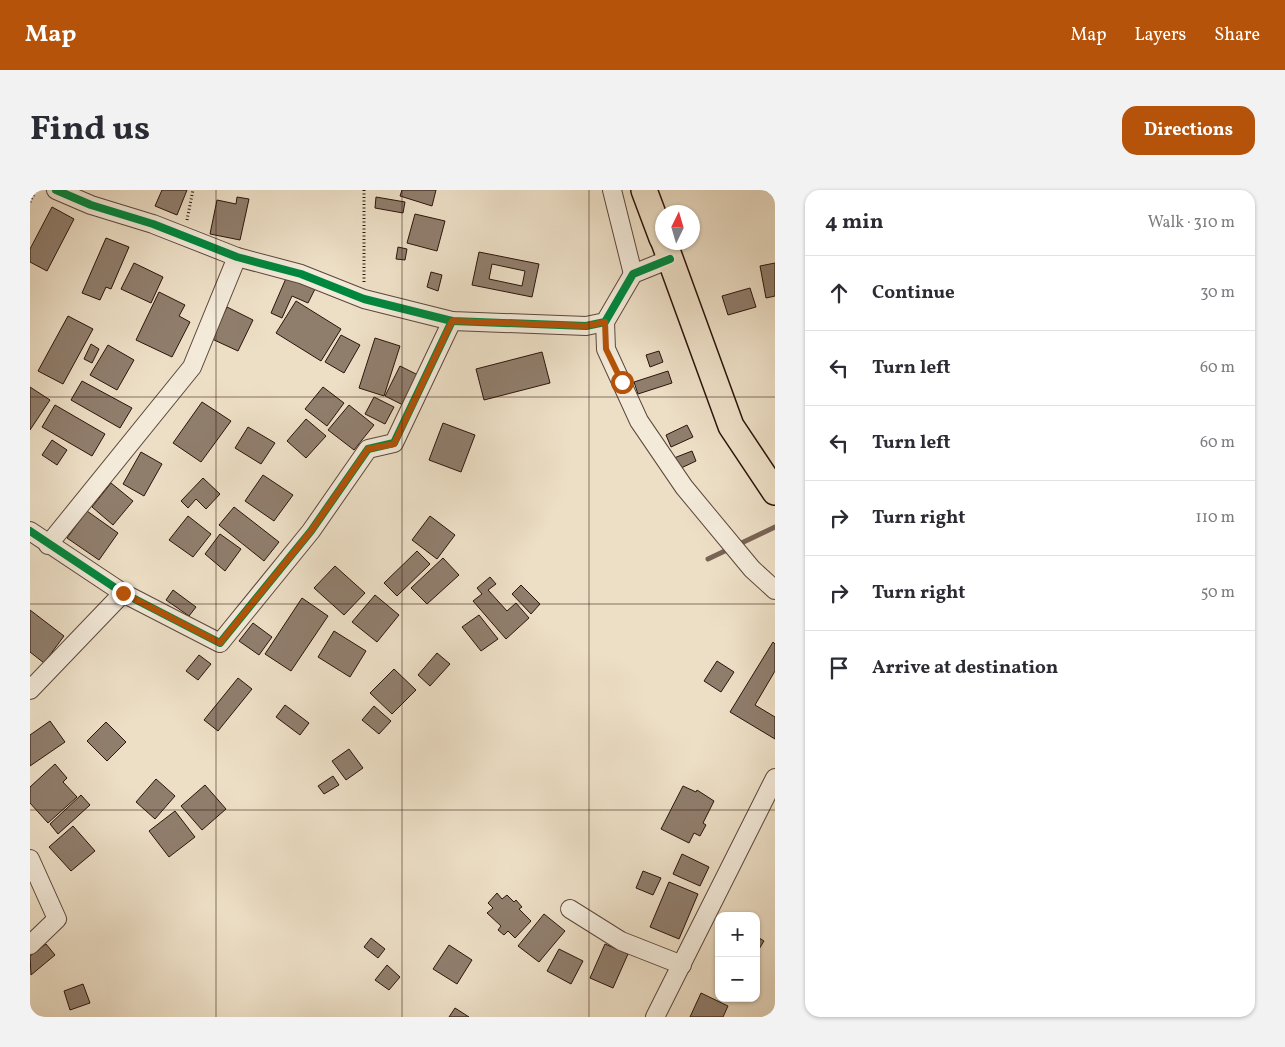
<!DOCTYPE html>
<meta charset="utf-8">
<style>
body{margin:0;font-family:Vollkorn,serif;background:#f2f2f3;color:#2b2b33}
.controls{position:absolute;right:15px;bottom:15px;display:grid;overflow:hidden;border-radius:10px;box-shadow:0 1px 4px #0004}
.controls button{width:45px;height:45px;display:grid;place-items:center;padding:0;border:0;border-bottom:1px solid #e1e1e2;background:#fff;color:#2b2b33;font:25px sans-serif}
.compass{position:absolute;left:625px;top:15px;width:45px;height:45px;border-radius:50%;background:#fff;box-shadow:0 1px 4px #0004;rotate:5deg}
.stop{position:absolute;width:15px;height:15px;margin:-11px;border:4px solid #b45309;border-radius:50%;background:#fff}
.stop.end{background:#b45309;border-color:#fff;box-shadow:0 1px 5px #0008}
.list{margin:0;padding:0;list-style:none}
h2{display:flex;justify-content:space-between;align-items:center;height:65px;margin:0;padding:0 20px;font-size:21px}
h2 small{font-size:16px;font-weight:400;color:#7c7c81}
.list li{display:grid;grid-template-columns:32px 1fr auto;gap:15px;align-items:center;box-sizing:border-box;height:75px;padding:0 20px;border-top:1px solid #e1e1e2}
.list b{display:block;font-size:19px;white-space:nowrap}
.list em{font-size:16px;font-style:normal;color:#7c7c81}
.icon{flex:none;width:28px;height:28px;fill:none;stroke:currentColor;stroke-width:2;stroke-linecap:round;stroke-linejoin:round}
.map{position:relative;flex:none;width:745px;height:827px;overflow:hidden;border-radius:15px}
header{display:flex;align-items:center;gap:30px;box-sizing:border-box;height:70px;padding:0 25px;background:#b45309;color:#fff}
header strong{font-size:24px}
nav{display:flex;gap:28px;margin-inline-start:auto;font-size:18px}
.intro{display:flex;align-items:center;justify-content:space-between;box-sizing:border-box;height:120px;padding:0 30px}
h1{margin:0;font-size:35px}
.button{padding:12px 22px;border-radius:15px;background:#b45309;color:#fff;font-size:18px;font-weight:700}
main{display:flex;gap:30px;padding:0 30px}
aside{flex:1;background:#fff;border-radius:15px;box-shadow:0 1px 4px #0004}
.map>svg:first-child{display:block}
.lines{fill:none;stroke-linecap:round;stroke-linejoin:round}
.stream{stroke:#786456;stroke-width:5}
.building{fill:#907e6d;stroke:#2c140c;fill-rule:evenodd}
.minor-casing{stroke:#5c473a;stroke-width:20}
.highway-casing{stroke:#2c140c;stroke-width:28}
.path{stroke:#2c140c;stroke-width:3;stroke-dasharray:1 2.5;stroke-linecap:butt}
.minor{stroke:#f3eada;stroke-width:18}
.highway{stroke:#eddfc6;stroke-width:25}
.cycleway-casing{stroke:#f3eada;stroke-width:11}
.cycleway{stroke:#00873e;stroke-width:8}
.route{stroke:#b45309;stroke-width:6}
.grid{fill:none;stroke:#2c140c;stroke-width:1;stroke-opacity:0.55}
</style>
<header>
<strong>Map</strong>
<nav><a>Map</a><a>Layers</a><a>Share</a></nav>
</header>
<div class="intro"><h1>Find us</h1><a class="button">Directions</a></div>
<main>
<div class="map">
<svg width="745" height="827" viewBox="0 0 745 827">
<rect width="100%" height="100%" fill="#eddfc6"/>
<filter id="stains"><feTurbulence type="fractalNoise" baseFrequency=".004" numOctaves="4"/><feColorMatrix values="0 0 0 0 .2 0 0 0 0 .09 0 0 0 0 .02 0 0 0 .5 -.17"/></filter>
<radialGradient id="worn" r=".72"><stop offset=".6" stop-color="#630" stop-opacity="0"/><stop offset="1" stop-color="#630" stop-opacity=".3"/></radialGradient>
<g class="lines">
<path class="stream" d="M678,369L745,337"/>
</g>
<g class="building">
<path d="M132,0H157L147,25L125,16Z"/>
<path d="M372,0H406L402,16L370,6Z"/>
<path d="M207,7L219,9L210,50L180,44L187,10L206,14Z"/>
<path d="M346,7L375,12L373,23L345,18Z"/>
<path d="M22,17L44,29L17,81L0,72V59Z"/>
<path d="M385,24L415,31L407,61L377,53Z"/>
<path d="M76,48L99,57L81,99L76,97L70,110L52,103Z"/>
<path d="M368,57L377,59L375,70L366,69Z"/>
<path d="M449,62L509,74L502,107L442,95ZM462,74L495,81L492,96L459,89Z"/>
<path d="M104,73L133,87L121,113L91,99Z"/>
<path d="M745,73V106L736,108L730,76Z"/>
<path d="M401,82L412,85L408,101L397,97Z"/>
<path d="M257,86L285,99L278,113L262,106L252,128L241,123Z"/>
<path d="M720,98L726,117L698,125L692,106Z"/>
<path d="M129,102L155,115L149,126L160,132L142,167L106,150Z"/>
<path d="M266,111L311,139L291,171L246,143Z"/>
<path d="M197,117L223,130L208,161L182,149Z"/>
<path d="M38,126L63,139L33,194L8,181Z"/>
<path d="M311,145L330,155L314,183L295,172Z"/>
<path d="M345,148L370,156L354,206L329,198Z"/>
<path d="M61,154L69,159L62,173L54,169Z"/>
<path d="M78,155L104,170L87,200L60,185Z"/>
<path d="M629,161L633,172L620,177L616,165Z"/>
<path d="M512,162L520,193L454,210L446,179Z"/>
<path d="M370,176L390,186L375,216L355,206Z"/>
<path d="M638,181L642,193L608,204L604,192Z"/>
<path d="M52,191L102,218L90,238L41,210Z"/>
<path d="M0,197L20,210L0,240Z"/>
<path d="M293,197L314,213L297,236L275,219Z"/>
<path d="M344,207L364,217L355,234L335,224Z"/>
<path d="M172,212L201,231L171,272L143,253Z"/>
<path d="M25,215L75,244L62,266L12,237Z"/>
<path d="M319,215L344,235L324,260L298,240Z"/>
<path d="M276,229L296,246L276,268L257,251Z"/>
<path d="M413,233L445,245L431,282L399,270Z"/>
<path d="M657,235L663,247L641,257L636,245Z"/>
<path d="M218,237L245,253L231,274L205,258Z"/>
<path d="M22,250L37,260L27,275L12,265Z"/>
<path d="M662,261L666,271L649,279L644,268Z"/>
<path d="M111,262L132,274L114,306L93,294Z"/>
<path d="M233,285L263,305L244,331L215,311Z"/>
<path d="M173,288L190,304L176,319L166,309L158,318L151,311Z"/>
<path d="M81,293L103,311L83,335L62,317Z"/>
<path d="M204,317L249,352L234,371L189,335Z"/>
<path d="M57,321L88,343L69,370L37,348Z"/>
<path d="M158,326L181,344L163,367L139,350Z"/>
<path d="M400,326L425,345L407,369L382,350Z"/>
<path d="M190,344L211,359L195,381L175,364Z"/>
<path d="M387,361L400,374L367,406L354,393Z"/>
<path d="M413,368L429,385L397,414L381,398Z"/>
<path d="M305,376L335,403L314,425L284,398Z"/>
<path d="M460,387L466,394L458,400L477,421L486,413L499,428L476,449L443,411L452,404L447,398Z"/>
<path d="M491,395L510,414L501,424L482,404Z"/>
<path d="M143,400L166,417L159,426L136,410Z"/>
<path d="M345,405L369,425L347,452L322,432Z"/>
<path d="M272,408L298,426L261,481L235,464Z"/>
<path d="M0,420L34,446L14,473L0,462Z"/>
<path d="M449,425L468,449L451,461L432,437Z"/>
<path d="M223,433L242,447L229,465L209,451Z"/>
<path d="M304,441L336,461L320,487L288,467Z"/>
<path d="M743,452L745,454V481L725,515L745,527V549L700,522Z"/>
<path d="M407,463L420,474L400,496L388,485Z"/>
<path d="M169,465L181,474L168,490L156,481Z"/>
<path d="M687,471L704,482L691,502L674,491Z"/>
<path d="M364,479L386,500L362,524L340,503Z"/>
<path d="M208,488L222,499L188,541L174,530Z"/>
<path d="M255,515L279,533L270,545L246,527Z"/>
<path d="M344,516L361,531L349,544L332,530Z"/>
<path d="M20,531L35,552L0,576V545Z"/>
<path d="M76,532L96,552L77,571L57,551Z"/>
<path d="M319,559L333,578L316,590L302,571Z"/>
<path d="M25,574L37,588L33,592L47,607L18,633L0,613V597Z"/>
<path d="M303,586L309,595L294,604L288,596Z"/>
<path d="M126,589L145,606L125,629L106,612Z"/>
<path d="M175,595L196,619L172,640L151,616Z"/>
<path d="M653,596L666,602L667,600L684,611L673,633L676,635L670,646L664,643L659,653L631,639Z"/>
<path d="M51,605L60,615L28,644L20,634Z"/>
<path d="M145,621L165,647L139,667L119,641Z"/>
<path d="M43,636L65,661L41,681L19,657Z"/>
<path d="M652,664L679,677L670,696L643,684Z"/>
<path d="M613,681L631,688L623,705L606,698Z"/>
<path d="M639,692L668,704L649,749L620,737Z"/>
<path d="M467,703L472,709L477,705L484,712L486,710L492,717L489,719L501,731L485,748L478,741L474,745L468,740L471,736L457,723L463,718L458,713Z"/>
<path d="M514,724L535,741L509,772L488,756Z"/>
<path d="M726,746L734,751L726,764Z"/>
<path d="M341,748L355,759L348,768L334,757Z"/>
<path d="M16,754L25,765L1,785L0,766Z"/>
<path d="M575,754L598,764L583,798L560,788Z"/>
<path d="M419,755L442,770L427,794L403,779Z"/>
<path d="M529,759L553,771L541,794L517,781Z"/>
<path d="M357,775L370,787L359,800L345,790Z"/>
<path d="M53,794L60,813L40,820L34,801Z"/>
<path d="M671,803L698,816L693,827H660Z"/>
<path d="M425,818L439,827H419Z"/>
</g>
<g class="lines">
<defs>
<g id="minor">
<path d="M26,0L61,15L123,34L207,67L271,84L334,109L422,131L556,136L575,132L603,84L640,69"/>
<path d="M582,0L603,84"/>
<path d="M575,132L576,159L609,231L654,297L722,379L745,400"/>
<path d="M0,341L93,403L190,453L281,341L338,259L364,253L422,131"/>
<path d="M18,355L162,177L207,67"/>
<path d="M0,500L93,403"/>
<path d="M0,669L27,729L0,755"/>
<path d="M540,719L591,751L652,775"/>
<path d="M625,827L745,588"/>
</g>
<g id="highway">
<path d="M614,0L632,48"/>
<path d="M634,52L701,236L745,302"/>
</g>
</defs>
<use href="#minor" class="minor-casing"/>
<use href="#highway" class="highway-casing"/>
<g class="path">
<path d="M334,0V93"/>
<path d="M0,12L6,0"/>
<path d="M157,30L163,0"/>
</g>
<use href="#minor" class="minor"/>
<use href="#highway" class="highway"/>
<defs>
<g id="cycleway">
<path d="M26,0L61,15L123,34L207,67L271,84L334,109L422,131L556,136L575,132L603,84L640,69"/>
<path d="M0,341L93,403L190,453L281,341L338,259L364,253L422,131"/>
</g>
</defs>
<use href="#cycleway" class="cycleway-casing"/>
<use href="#cycleway" class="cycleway"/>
</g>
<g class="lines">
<path class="route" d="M93,403L190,453L281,341L338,259L364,254L422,131L556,136L575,132L576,159L592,192"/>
</g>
<path class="grid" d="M186,0V827M372,0V827M559,0V827M0,207H745M0,414H745M0,620H745"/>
<rect width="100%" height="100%" filter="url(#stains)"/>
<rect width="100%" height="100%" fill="url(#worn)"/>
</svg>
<div class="controls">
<button>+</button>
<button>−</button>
</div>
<svg class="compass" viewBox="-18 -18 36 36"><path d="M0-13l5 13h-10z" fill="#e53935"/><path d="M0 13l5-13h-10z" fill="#7c7c81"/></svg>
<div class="stop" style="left:592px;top:192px"></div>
<div class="stop end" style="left:93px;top:403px"></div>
</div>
<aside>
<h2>4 min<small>Walk · 310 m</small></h2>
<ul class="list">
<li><svg class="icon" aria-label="ahead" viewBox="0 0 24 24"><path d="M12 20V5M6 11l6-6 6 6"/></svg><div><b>Continue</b></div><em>30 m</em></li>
<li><svg class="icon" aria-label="left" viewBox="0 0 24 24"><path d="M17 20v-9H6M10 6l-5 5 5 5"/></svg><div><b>Turn left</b></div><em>60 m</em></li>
<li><svg class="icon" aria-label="left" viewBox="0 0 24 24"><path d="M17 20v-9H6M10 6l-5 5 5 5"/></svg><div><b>Turn left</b></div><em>60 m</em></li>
<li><svg class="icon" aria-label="right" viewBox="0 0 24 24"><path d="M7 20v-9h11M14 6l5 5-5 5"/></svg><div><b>Turn right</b></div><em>110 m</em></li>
<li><svg class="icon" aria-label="right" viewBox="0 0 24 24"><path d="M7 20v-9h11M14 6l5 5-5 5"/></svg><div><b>Turn right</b></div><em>50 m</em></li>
<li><svg class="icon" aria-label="arrive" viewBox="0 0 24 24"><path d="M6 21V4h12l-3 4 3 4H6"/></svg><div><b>Arrive at destination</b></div></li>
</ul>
</aside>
</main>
